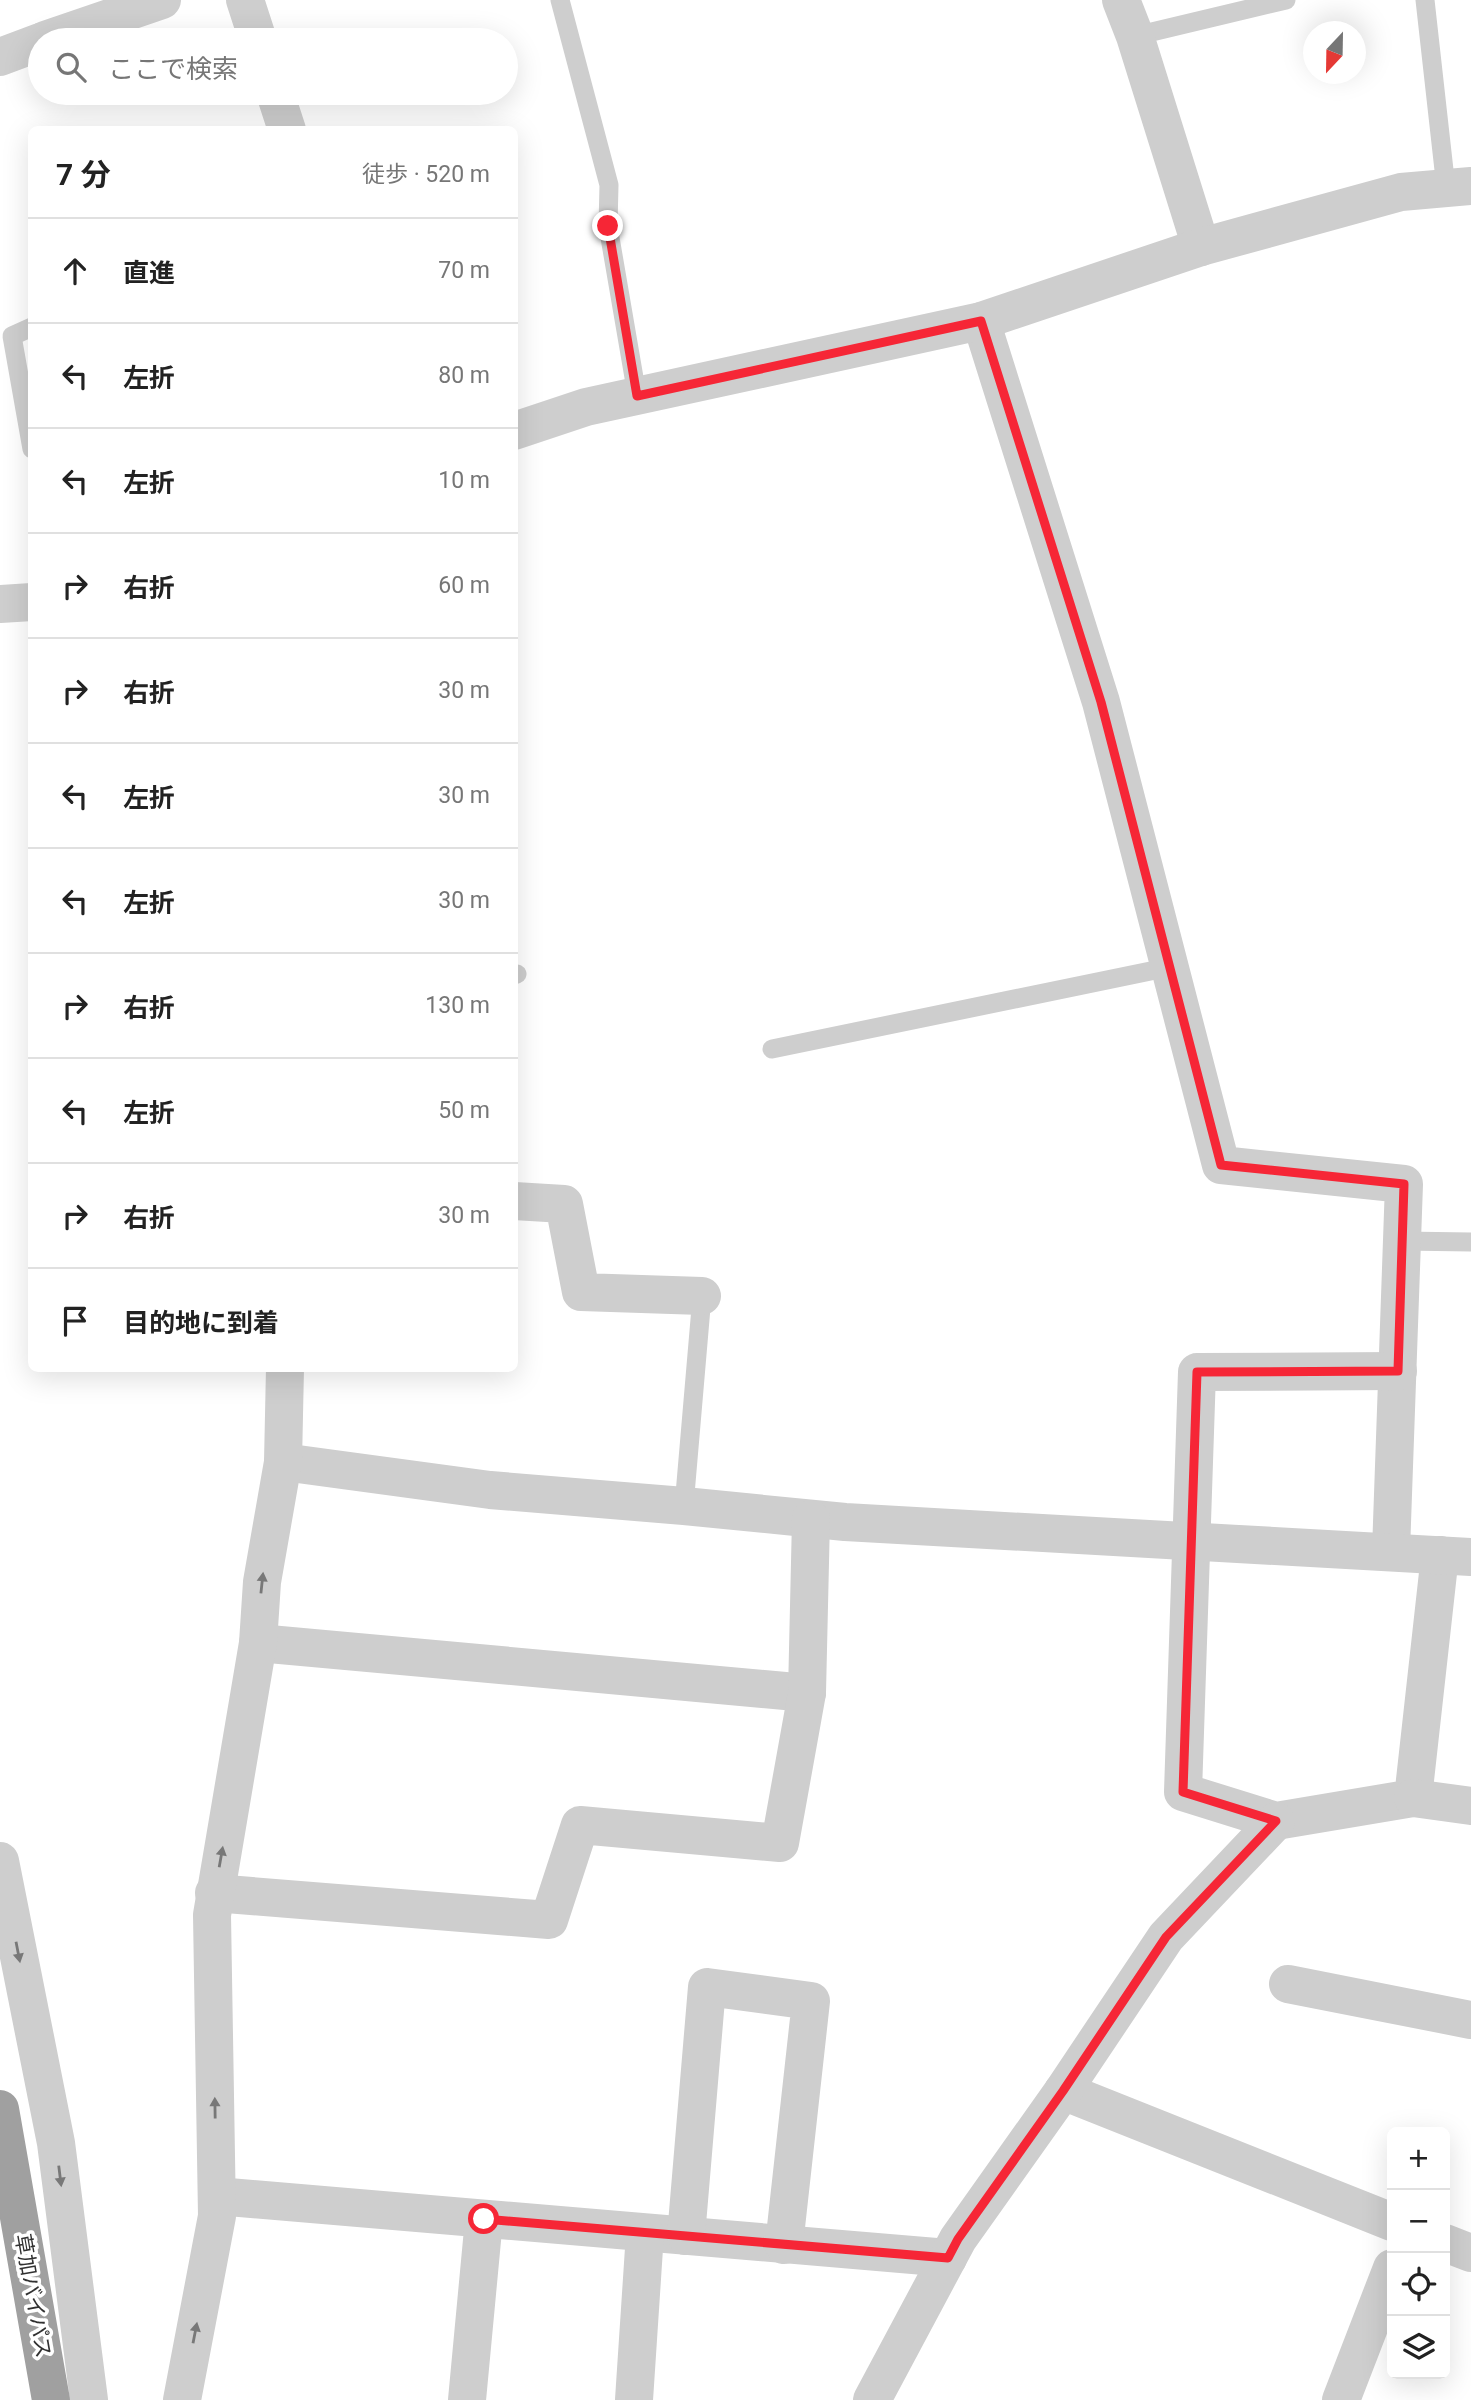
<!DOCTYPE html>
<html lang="ja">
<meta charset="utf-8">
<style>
body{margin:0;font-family:Roboto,"Noto Sans JP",sans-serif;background:#f6f6f6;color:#222}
.controls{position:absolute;right:21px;bottom:21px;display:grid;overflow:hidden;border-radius:10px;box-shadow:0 7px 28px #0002}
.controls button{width:63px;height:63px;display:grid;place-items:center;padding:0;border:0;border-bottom:2px solid #e0e0e0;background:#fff;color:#222;font:35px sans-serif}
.compass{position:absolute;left:1303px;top:21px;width:63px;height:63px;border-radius:50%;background:#fff;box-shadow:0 7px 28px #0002;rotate:202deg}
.stop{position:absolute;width:21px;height:21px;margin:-16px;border:5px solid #f62636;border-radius:50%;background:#fff}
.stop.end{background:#f62636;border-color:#fff;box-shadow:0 2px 7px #0008}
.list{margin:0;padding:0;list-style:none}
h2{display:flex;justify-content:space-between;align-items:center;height:91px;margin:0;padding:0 28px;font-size:30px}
h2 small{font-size:23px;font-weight:400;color:#767676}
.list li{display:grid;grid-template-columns:46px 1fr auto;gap:21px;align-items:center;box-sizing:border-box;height:105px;padding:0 28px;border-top:2px solid #e0e0e0}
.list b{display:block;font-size:26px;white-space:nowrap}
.list em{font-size:23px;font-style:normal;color:#767676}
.icon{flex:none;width:38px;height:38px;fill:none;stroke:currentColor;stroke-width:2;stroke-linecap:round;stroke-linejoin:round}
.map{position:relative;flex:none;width:1471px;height:2400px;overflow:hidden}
.search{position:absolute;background:#fff;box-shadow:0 7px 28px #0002;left:28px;top:28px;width:490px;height:77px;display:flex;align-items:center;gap:18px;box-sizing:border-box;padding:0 24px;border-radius:38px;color:#767676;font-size:26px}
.panel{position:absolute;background:#fff;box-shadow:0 7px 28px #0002;left:28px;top:126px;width:490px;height:1246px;border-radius:10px}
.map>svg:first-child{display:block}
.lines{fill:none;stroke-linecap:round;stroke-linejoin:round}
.service{stroke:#cecece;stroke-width:19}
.minor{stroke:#cecece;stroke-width:38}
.tertiary{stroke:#cecece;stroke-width:38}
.trunk{stroke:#a0a0a0;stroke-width:38}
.oneway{fill:#787878}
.route{stroke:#f62636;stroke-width:9}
.labels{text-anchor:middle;stroke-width:7;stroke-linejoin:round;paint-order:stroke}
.street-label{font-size:21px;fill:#313131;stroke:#fff}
</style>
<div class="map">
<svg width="1471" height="2400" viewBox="0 0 1471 2400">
<rect width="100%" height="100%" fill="#fff"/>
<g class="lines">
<g class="service">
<path d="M560,0L609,185L608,226L637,395"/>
<path d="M1425,0L1446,188"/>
<path d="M1135,36L1286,0"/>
<path d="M32,327L12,336L32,449"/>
<path d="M514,975L517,974"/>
<path d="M772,1049L1170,967"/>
<path d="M1402,1241L1471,1242"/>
<path d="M684,1506L702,1296"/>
</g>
<g class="minor">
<path d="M245,0L258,40"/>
<path d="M1121,0L1135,36L1201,247"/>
<path d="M275,93L287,130"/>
<path d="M981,321L1101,702L1221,1165L1404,1184L1391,1551"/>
<path d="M514,431L586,407L981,321L1201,247L1401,192L1471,186"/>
<path d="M0,604L32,602"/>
<path d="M514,1201L564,1204L581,1292L702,1296"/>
<path d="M1398,1371L1197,1372L1183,1792L1276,1821L1413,1798L1440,1555"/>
<path d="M283,1462L490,1490L684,1506L845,1522L1471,1557"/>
<path d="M258,1643L807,1693"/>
<path d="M1413,1798L1471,1806"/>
<path d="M0,1861L56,2143L89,2400"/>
<path d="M214,1893L549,1920L580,1825L780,1843L807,1693L811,1519"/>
<path d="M1288,1984L1471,2020"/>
<path d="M1063,2091L1392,2222"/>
<path d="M217,2196L948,2258"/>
<path d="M686,2236L707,1987L811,2001L784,2245"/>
<path d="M1445,2243L1471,2253"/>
<path d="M182,2400L217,2216L212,1915L258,1643L262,1582L283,1462L285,1368"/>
<path d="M467,2400L484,2219"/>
<path d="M634,2400L645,2233"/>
<path d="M872,2400L958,2239L1063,2091L1166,1937L1276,1821"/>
<path d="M1341,2400L1392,2268"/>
</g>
<g class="tertiary">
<path d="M45,40L162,0"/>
<path d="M0,57L40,42"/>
</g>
<path class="trunk" d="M0,2109L51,2400"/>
</g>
<defs><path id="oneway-solid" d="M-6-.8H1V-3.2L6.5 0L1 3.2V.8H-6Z" transform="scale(1.75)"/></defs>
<g class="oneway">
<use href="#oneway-solid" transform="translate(262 1583) rotate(-84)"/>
<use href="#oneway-solid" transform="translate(221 1857) rotate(-80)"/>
<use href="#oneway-solid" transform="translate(18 1952) rotate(79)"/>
<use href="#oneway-solid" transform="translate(215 2108) rotate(-91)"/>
<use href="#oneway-solid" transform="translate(60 2176) rotate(83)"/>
<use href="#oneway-solid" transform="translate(195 2333) rotate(-79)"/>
</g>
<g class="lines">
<path class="route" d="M484,2219L948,2258L958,2239L1063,2091L1166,1937L1276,1821L1183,1792L1197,1372L1398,1371L1404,1184L1221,1165L1101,702L981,321L637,396L608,226"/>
</g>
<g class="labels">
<g class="street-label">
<text transform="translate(33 2296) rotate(80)" y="7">草加バイパス</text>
</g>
</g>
</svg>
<div class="controls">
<button>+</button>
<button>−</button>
<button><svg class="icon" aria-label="locate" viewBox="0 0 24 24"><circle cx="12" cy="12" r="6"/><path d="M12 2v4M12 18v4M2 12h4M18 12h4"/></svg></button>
<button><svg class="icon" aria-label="layers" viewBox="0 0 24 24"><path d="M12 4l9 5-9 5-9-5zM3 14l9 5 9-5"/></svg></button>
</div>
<svg class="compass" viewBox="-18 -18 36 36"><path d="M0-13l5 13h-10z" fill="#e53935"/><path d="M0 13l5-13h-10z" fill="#767676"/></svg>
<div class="stop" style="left:484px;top:2219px"></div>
<div class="stop end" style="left:608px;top:226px"></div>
<div class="search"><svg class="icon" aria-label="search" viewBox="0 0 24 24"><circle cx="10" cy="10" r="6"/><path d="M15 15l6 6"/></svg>ここで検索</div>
<section class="panel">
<h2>7 分<small>徒歩 · 520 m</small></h2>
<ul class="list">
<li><svg class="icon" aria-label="ahead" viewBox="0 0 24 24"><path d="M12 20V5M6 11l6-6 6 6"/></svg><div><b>直進</b></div><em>70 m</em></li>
<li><svg class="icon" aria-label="left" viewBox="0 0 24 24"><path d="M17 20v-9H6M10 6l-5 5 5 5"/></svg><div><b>左折</b></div><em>80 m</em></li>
<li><svg class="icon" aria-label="left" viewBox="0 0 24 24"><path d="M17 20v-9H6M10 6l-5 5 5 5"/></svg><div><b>左折</b></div><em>10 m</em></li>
<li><svg class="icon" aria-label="right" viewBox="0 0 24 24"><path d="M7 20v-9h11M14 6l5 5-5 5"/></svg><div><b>右折</b></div><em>60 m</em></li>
<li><svg class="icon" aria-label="right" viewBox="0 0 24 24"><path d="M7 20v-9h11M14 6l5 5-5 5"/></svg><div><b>右折</b></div><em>30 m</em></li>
<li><svg class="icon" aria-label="left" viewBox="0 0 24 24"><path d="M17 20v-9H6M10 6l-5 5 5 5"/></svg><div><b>左折</b></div><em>30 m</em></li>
<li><svg class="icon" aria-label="left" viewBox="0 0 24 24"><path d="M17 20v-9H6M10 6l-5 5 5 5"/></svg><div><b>左折</b></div><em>30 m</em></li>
<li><svg class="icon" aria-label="right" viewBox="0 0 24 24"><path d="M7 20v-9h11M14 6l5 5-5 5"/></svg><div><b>右折</b></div><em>130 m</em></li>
<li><svg class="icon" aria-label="left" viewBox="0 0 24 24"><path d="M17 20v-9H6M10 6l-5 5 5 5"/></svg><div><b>左折</b></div><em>50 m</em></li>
<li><svg class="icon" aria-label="right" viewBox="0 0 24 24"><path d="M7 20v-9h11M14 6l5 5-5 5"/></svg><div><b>右折</b></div><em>30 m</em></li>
<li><svg class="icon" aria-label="arrive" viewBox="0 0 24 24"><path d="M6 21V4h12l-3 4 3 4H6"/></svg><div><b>目的地に到着</b></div></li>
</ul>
</section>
</div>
